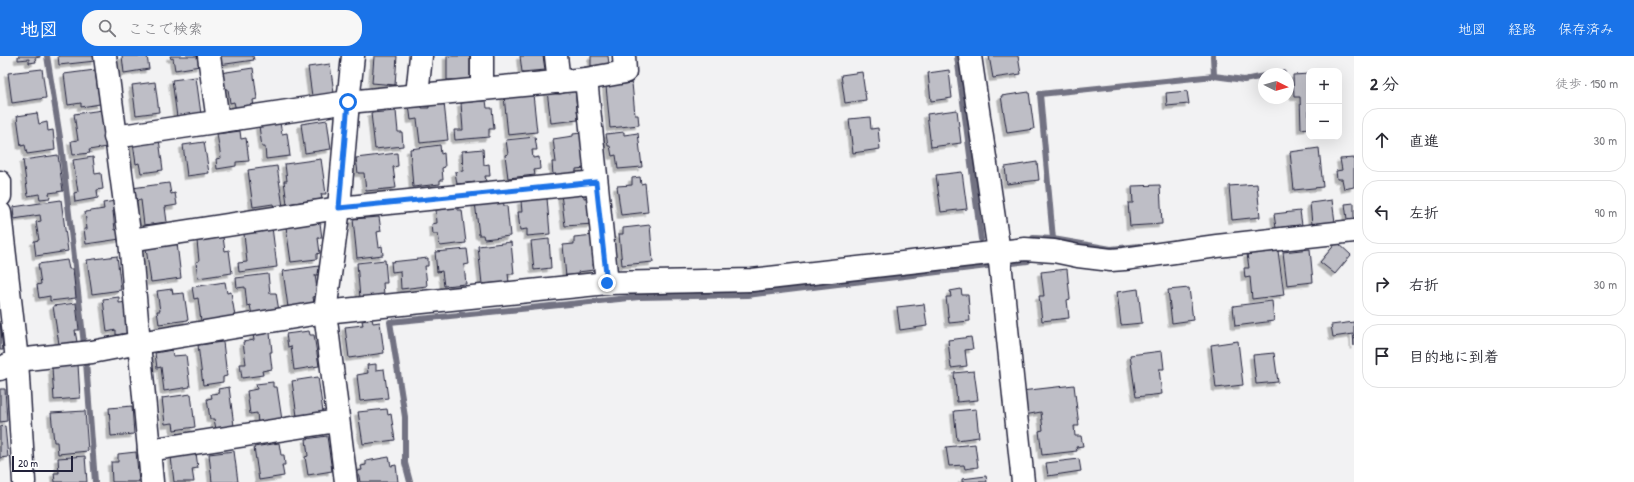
<!DOCTYPE html>
<html lang="ja">
<meta charset="utf-8">
<style>
body{margin:0;font-family:"Patrick Hand","Klee One",sans-serif;background:#f7f7f7;color:#2b2b33}
.controls{position:absolute;right:12px;top:12px;display:grid;overflow:hidden;border-radius:8px;box-shadow:0 4px 16px #0002}
.controls button{width:36px;height:36px;display:grid;place-items:center;padding:0;border:0;border-bottom:1px solid #e1e1e2;background:#fff;color:#2b2b33;font:20px sans-serif}
.compass{position:absolute;left:1258px;top:12px;width:36px;height:36px;border-radius:50%;background:#fff;box-shadow:0 4px 16px #0002;rotate:95deg}
.scale{position:absolute;left:12px;bottom:10px;width:61px;box-sizing:border-box;padding-left:4px;border:2px solid #22223b;border-top:0;font-size:11px;line-height:14px;white-space:nowrap;color:#22223b;-webkit-text-stroke:3px #fff;paint-order:stroke}
.stop{position:absolute;width:12px;height:12px;margin:-9px;border:3px solid #1a73e8;border-radius:50%;background:#fff}
.stop.end{background:#1a73e8;border-color:#fff;box-shadow:0 1px 4px #0008}
.list{margin:0;padding:0;list-style:none}
h2{display:flex;justify-content:space-between;align-items:center;height:52px;margin:0;padding:0 16px;font-size:17px}
h2 small{font-size:13px;font-weight:400;color:#7c7c81}
.list li{display:grid;grid-template-columns:26px 1fr auto;gap:12px;align-items:center;box-sizing:border-box;height:64px;margin:0 8px 8px;padding:0 8px;border:1px solid #e1e1e2;border-radius:16px}
.list b{display:block;font-size:15px;white-space:nowrap}
.list em{font-size:13px;font-style:normal;color:#7c7c81}
.icon{flex:none;width:22px;height:22px;fill:none;stroke:currentColor;stroke-width:2;stroke-linecap:round;stroke-linejoin:round}
.map{position:relative;flex:none;width:1354px;height:426px;overflow:hidden}
header{display:flex;align-items:center;gap:24px;box-sizing:border-box;height:56px;padding:0 20px;background:#1a73e8;color:#fff}
header strong{font-size:19px}
nav{display:flex;gap:22px;margin-inline-start:auto;font-size:14px}
.search{width:280px;height:36px;background:#f7f7f7;display:flex;align-items:center;gap:10px;box-sizing:border-box;padding:0 14px;border-radius:16px;color:#7c7c81;font-size:15px}
main{display:flex}
aside{flex:1;background:#fff}
.map>svg:first-child{display:block}
.lines{fill:none;stroke-linecap:round;stroke-linejoin:round}
.stream{stroke:#727282;stroke-width:6}
.building{fill:#bebec6;stroke:#22223b;filter:url(#shadow)}
.minor-casing{stroke:#22223b;stroke-width:25}
.minor{stroke:#fff;stroke-width:22}
.route{stroke:#1a73e8;stroke-width:5}
</style>
<header>
<strong>地図</strong>
<div class="search"><svg class="icon" aria-label="search" viewBox="0 0 24 24"><circle cx="10" cy="10" r="6"/><path d="M15 15l6 6"/></svg>ここで検索</div>
<nav><a>地図</a><a>経路</a><a>保存済み</a></nav>
</header>
<main>
<div class="map">
<svg width="1354" height="426" viewBox="0 0 1354 426">
<defs>
<filter id="shadow"><feDropShadow dx="-3.5" dy="3.5" stdDeviation="0" flood-color="#0004"/></filter>
</defs>
<rect width="100%" height="100%" fill="#f2f2f3"/>
<filter id="ink" filterUnits="userSpaceOnUse"><feTurbulence type="fractalNoise" baseFrequency=".025" numOctaves="2"/><feDisplacementMap in="SourceGraphic" scale="8" xChannelSelector="R" yChannelSelector="G"/><feConvolveMatrix kernelMatrix="1 2 1 2 8 2 1 2 1" color-interpolation-filters="sRGB"/></filter>
<g filter="url(#ink)">
<g class="lines">
<g class="stream">
<path d="M47,0L61,88L86,306L95,426"/>
<path d="M957,0L981,183"/>
<path d="M1213,0L1214,20"/>
<path d="M1276,18L1283,17"/>
<path d="M1053,183L1040,38L1214,20L1244,24L1264,20"/>
<path d="M1032,189L1033,182L1053,183L1111,193L1140,190"/>
<path d="M410,426L405,407V361L390,266L639,241L747,239L1028,205L1030,198"/>
</g>
</g>
<g class="building">
<path d="M18,0H40V1L35,2L36,6L29,7V3L18,4Z"/>
<path d="M58,0H94L95,5L59,9Z"/>
<path d="M122,0H147L149,13L124,17Z"/>
<path d="M170,0H199L200,10L175,14L173,2L171,3Z"/>
<path d="M218,0H253L254,4L219,9Z"/>
<path d="M374,0H397L395,29L372,27Z"/>
<rect x="447" y="0" width="23" height="24"/>
<path d="M520,0H543L545,14L522,16Z"/>
<path d="M591,0H608L609,8L591,10Z"/>
<path d="M989,0H1018L1021,18L993,22Z"/>
<path d="M330,8L334,37L312,40L308,11Z"/>
<path d="M253,12L257,43L253,44L254,52L236,54L234,46L230,47L228,33H223L220,17Z"/>
<path d="M42,13L46,42L12,47L8,17Z"/>
<path d="M95,14L100,48L81,51V47L68,49L64,18Z"/>
<path d="M949,14L952,42L931,45L928,17Z"/>
<path d="M862,16L866,44L845,47L841,19Z"/>
<path d="M1309,18V72L1301,73L1300,41H1294L1293,19Z"/>
<path d="M196,21L201,58L177,61L172,24Z"/>
<path d="M155,26L159,56L136,59L132,29Z"/>
<path d="M632,27L635,59H638L639,69L610,72L606,30Z"/>
<path d="M575,32L578,64L551,67L547,35Z"/>
<path d="M1187,35L1189,48L1167,50L1166,37Z"/>
<path d="M1029,36L1034,73L1007,77L1001,40Z"/>
<path d="M533,38L537,76L508,79L504,40Z"/>
<path d="M486,44L487,52H492L494,73H489V81L455,84L454,74H463L461,47Z"/>
<path d="M422,47V52H429V48L444,47L448,84L420,87L417,63L411,64L409,49Z"/>
<path d="M102,54L107,91L89,94L90,97L73,99L71,85L78,84L74,58Z"/>
<path d="M957,54L961,87L931,91L927,58Z"/>
<path d="M396,55L398,76H402L403,90L375,93L371,57Z"/>
<path d="M37,57L39,68L47,66L48,75L53,74L55,94L27,98L25,89L21,90L17,60Z"/>
<path d="M870,61L871,73L878,72L880,93L853,97L849,63Z"/>
<path d="M327,64L331,93L305,97L301,68Z"/>
<path d="M280,67L282,78L287,77L290,100L266,103L265,91H262L259,70Z"/>
<path d="M240,75L241,83L246,82L249,105L236,106V110L217,113L216,103L221,102L217,78Z"/>
<path d="M624,76V79L638,77L642,111L618,113L616,99L612,100L610,90H608L606,78Z"/>
<path d="M581,77L585,112L576,113V117L553,119L552,106H556L553,83L573,80V78Z"/>
<path d="M535,81L537,94H532L533,102L539,101L540,113L534,114L535,119L508,122L505,99L508,98L506,84Z"/>
<path d="M159,83L163,114L141,117L139,107L136,108L133,87Z"/>
<path d="M204,86L209,117L187,120L183,89Z"/>
<path d="M440,89L441,98L444,97L445,111L442,112L443,124H440V128L413,131L410,93Z"/>
<path d="M1319,92L1323,131L1294,134L1290,96Z"/>
<path d="M483,93L484,109L489,108L490,120H485L486,125L457,128L455,116L463,115L462,95Z"/>
<path d="M397,97L398,110L393,111L396,132L366,135L364,117H358L356,102Z"/>
<path d="M58,99L63,135L49,137L50,142L40,143L39,138L28,140L23,104Z"/>
<path d="M93,101L95,118L101,117L103,133L97,134L98,142L75,146L74,137L78,136L73,104Z"/>
<path d="M1354,102V131L1344,133L1342,123H1337L1336,115L1342,114L1340,103Z"/>
<path d="M321,103L326,138H321L322,143L287,148L284,125H287L285,108Z"/>
<path d="M1037,106L1039,124L1007,128L1005,111Z"/>
<path d="M277,110L283,151L274,152L273,148L253,151L248,114Z"/>
<path d="M962,116L967,153L941,156L936,119Z"/>
<path d="M640,121L641,128L645,127L648,156L621,159L617,130L632,129V122Z"/>
<path d="M169,127L171,138L175,137L177,149L165,151L167,166L144,169L141,144L134,145L132,132Z"/>
<path d="M1257,128L1260,161L1232,164L1229,130Z"/>
<path d="M1160,129L1162,168L1130,170L1128,147H1133L1132,130Z"/>
<path d="M584,136V142L590,141L593,168L565,170L561,138Z"/>
<path d="M547,142L550,178L527,180V173L520,174L518,156H522L521,145Z"/>
<path d="M503,143L504,150H507L510,180L484,183L483,179H479L475,146Z"/>
<path d="M61,144L68,195L36,200L34,185L39,184L36,166L41,165L40,159L14,163L13,151Z"/>
<path d="M1332,144L1335,166L1312,168L1310,147Z"/>
<path d="M115,145L116,155H113L115,174L118,173L120,183L86,188L84,173H87L85,156L104,153L103,147Z"/>
<path d="M1354,147V162L1347,163L1345,148Z"/>
<path d="M458,148V154H462L466,187L440,190L438,178H433L432,168L437,167L436,154L443,153L442,150Z"/>
<path d="M1300,155L1302,169L1276,172L1274,158Z"/>
<path d="M379,161L381,175L377,176L379,191L382,190L383,199L357,202L353,163Z"/>
<path d="M312,164V168L320,167L322,182H318L320,197L317,198V203L291,206L286,171L298,170V166Z"/>
<path d="M650,169L653,206L622,209L619,178H623V172Z"/>
<path d="M272,171L277,211L239,216L238,207L247,206L244,178L265,175V172Z"/>
<path d="M594,179L597,207L593,208L594,214L578,216L579,219L566,221L563,189L574,188V181Z"/>
<path d="M223,181L225,195L229,194L232,217L198,222L196,206L199,205L197,185Z"/>
<path d="M549,183L551,212L534,214L531,185Z"/>
<path d="M511,186L514,218H508L509,226L482,228L478,190Z"/>
<path d="M1337,186L1351,199L1335,218L1320,206Z"/>
<path d="M177,187L181,222L151,226L146,192Z"/>
<path d="M467,193L469,208L464,209L466,228L444,230L442,215L437,216L435,196Z"/>
<path d="M1310,193L1313,226L1287,229L1283,196Z"/>
<path d="M1278,195L1284,239L1252,243L1250,221L1245,222L1244,212H1249L1247,198Z"/>
<path d="M117,200L121,234L92,238L87,204Z"/>
<path d="M428,202V210H425L427,230L401,233L400,215L392,216L391,206Z"/>
<path d="M67,204L69,213H73L76,242L50,245V240L39,242L37,229L41,228L38,208Z"/>
<path d="M385,204L387,227H383L384,239L360,242L357,207Z"/>
<path d="M319,210L320,219H315L318,240L313,241L314,247L288,251L283,215Z"/>
<path d="M1067,213L1070,243L1067,244L1069,262L1042,265L1039,240H1044L1041,216Z"/>
<path d="M268,218L270,237H276L279,255L252,259L250,249L247,250L245,231L237,232L236,222Z"/>
<path d="M225,226L227,237L231,236L235,260L201,265L198,242L194,243L192,231Z"/>
<path d="M1189,232L1193,264L1172,267L1168,234Z"/>
<path d="M172,233L173,238L184,237L188,264L159,268L157,255H160L157,235Z"/>
<path d="M961,233L962,239H968L970,265L949,267L946,241H951L950,235Z"/>
<path d="M1138,233L1142,267L1121,269L1117,236Z"/>
<path d="M119,241V247L128,246V277L116,279V274L107,276L103,243Z"/>
<path d="M1272,245L1274,265L1235,270L1233,250Z"/>
<path d="M76,247L79,274H75L77,286L59,288L53,250Z"/>
<path d="M924,248L927,270L900,274L897,251Z"/>
<path d="M372,263L373,267L380,266L384,297L349,302L345,271L363,269L362,265Z"/>
<path d="M0,265L3,294H0Z"/>
<path d="M1354,266V290L1353,278L1333,281L1331,269Z"/>
<path d="M309,275L310,279H314L319,310L294,314L291,290L288,291L286,278Z"/>
<path d="M270,277L272,296H270L272,313L262,315L263,319L242,322L240,308H246L243,286L254,284L253,279Z"/>
<path d="M971,281L973,293L965,294L967,310L951,312L948,284Z"/>
<path d="M1238,285L1243,329L1216,332L1211,289Z"/>
<path d="M223,286L227,320L223,321V326L203,329L198,289Z"/>
<path d="M172,294L173,300L186,299L190,331L164,335L161,311L157,312L155,297Z"/>
<path d="M1162,295L1164,313H1159L1162,338L1136,341L1130,299Z"/>
<path d="M1274,297L1278,326L1256,328L1253,299Z"/>
<path d="M78,308L80,342L54,344L52,311Z"/>
<path d="M376,308V314L384,313L388,342L360,345L357,319L368,317L367,309Z"/>
<path d="M974,315L978,344L957,346L954,317Z"/>
<path d="M318,321L323,356L297,360L292,325Z"/>
<path d="M273,326V331H277L282,364L258,367L257,357L250,358L247,335L257,333L256,328Z"/>
<path d="M1074,329L1079,370H1074L1075,380H1081L1083,390L1076,391L1077,395L1042,399L1039,375L1043,374L1041,356L1024,359L1021,335Z"/>
<path d="M229,331L234,370L216,373L214,363H210L207,343L212,342L211,338L219,337L218,333Z"/>
<path d="M0,333H5L7,365L0,366Z"/>
<path d="M191,338L195,371L174,374L173,367L165,368L162,342Z"/>
<path d="M132,350L134,378L111,380L109,352Z"/>
<path d="M387,353L388,359L391,358L395,384L363,388L358,356Z"/>
<path d="M976,353L979,381L957,384L954,355Z"/>
<path d="M85,355L88,395L58,398L57,386H54L51,357Z"/>
<path d="M5,370L8,401L0,402V371Z"/>
<path d="M327,380L332,415L308,419L305,401L308,400L306,383Z"/>
<path d="M279,387L281,399H284L285,409H282L284,420L259,424L254,391Z"/>
<path d="M975,388L978,411L965,413L964,409L949,410L946,391Z"/>
<path d="M234,395L238,426H212L209,398Z"/>
<path d="M136,396L139,426H112L111,406H118V398Z"/>
<path d="M196,397L198,412L192,413L194,426H174L171,401Z"/>
<path d="M85,400L87,426H55L54,417H59L58,402Z"/>
<path d="M389,401L391,410L396,409L398,426H360L358,415L362,414L361,410L366,409V405Z"/>
<path d="M1079,403L1081,415L1048,420L1046,407Z"/>
<path d="M986,420L987,426H962V423Z"/>
</g>
<g class="lines">
<defs>
<g id="minor">
<path d="M105,0L130,184L139,287L325,256L607,227L752,224L1025,193L1054,195L1078,200L1111,204L1124,203L1217,190L1354,175"/>
<path d="M209,0L218,65"/>
<path d="M556,0L559,26"/>
<path d="M970,0L999,196L1023,426"/>
<path d="M586,23L625,16L624,0"/>
<path d="M482,33V0"/>
<path d="M417,39L421,0"/>
<path d="M115,81L348,46L586,23L607,227"/>
<path d="M0,126V140"/>
<path d="M0,157L17,304L24,426"/>
<path d="M130,184L339,152L596,126"/>
<path d="M0,313L17,304L92,296L139,287L152,426"/>
<path d="M149,394L337,365"/>
<path d="M346,426L325,256L339,152L348,46L353,0"/>
</g>
</defs>
<use href="#minor" class="minor-casing"/>
<use href="#minor" class="minor"/>
</g>
</g>
<g class="lines" filter="url(#ink)">
<path class="route" d="M348,46L339,152L596,126L607,227"/>
</g>
</svg>
<div class="controls">
<button>+</button>
<button>−</button>
</div>
<svg class="compass" viewBox="-18 -18 36 36"><path d="M0-13l5 13h-10z" fill="#e53935"/><path d="M0 13l5-13h-10z" fill="#7c7c81"/></svg>
<div class="scale">20 m</div>
<div class="stop" style="left:348px;top:46px"></div>
<div class="stop end" style="left:607px;top:227px"></div>
</div>
<aside>
<h2>2 分<small>徒歩 · 150 m</small></h2>
<ul class="list">
<li><svg class="icon" aria-label="ahead" viewBox="0 0 24 24"><path d="M12 20V5M6 11l6-6 6 6"/></svg><div><b>直進</b></div><em>30 m</em></li>
<li><svg class="icon" aria-label="left" viewBox="0 0 24 24"><path d="M17 20v-9H6M10 6l-5 5 5 5"/></svg><div><b>左折</b></div><em>90 m</em></li>
<li><svg class="icon" aria-label="right" viewBox="0 0 24 24"><path d="M7 20v-9h11M14 6l5 5-5 5"/></svg><div><b>右折</b></div><em>30 m</em></li>
<li><svg class="icon" aria-label="arrive" viewBox="0 0 24 24"><path d="M6 21V4h12l-3 4 3 4H6"/></svg><div><b>目的地に到着</b></div></li>
</ul>
</aside>
</main>
